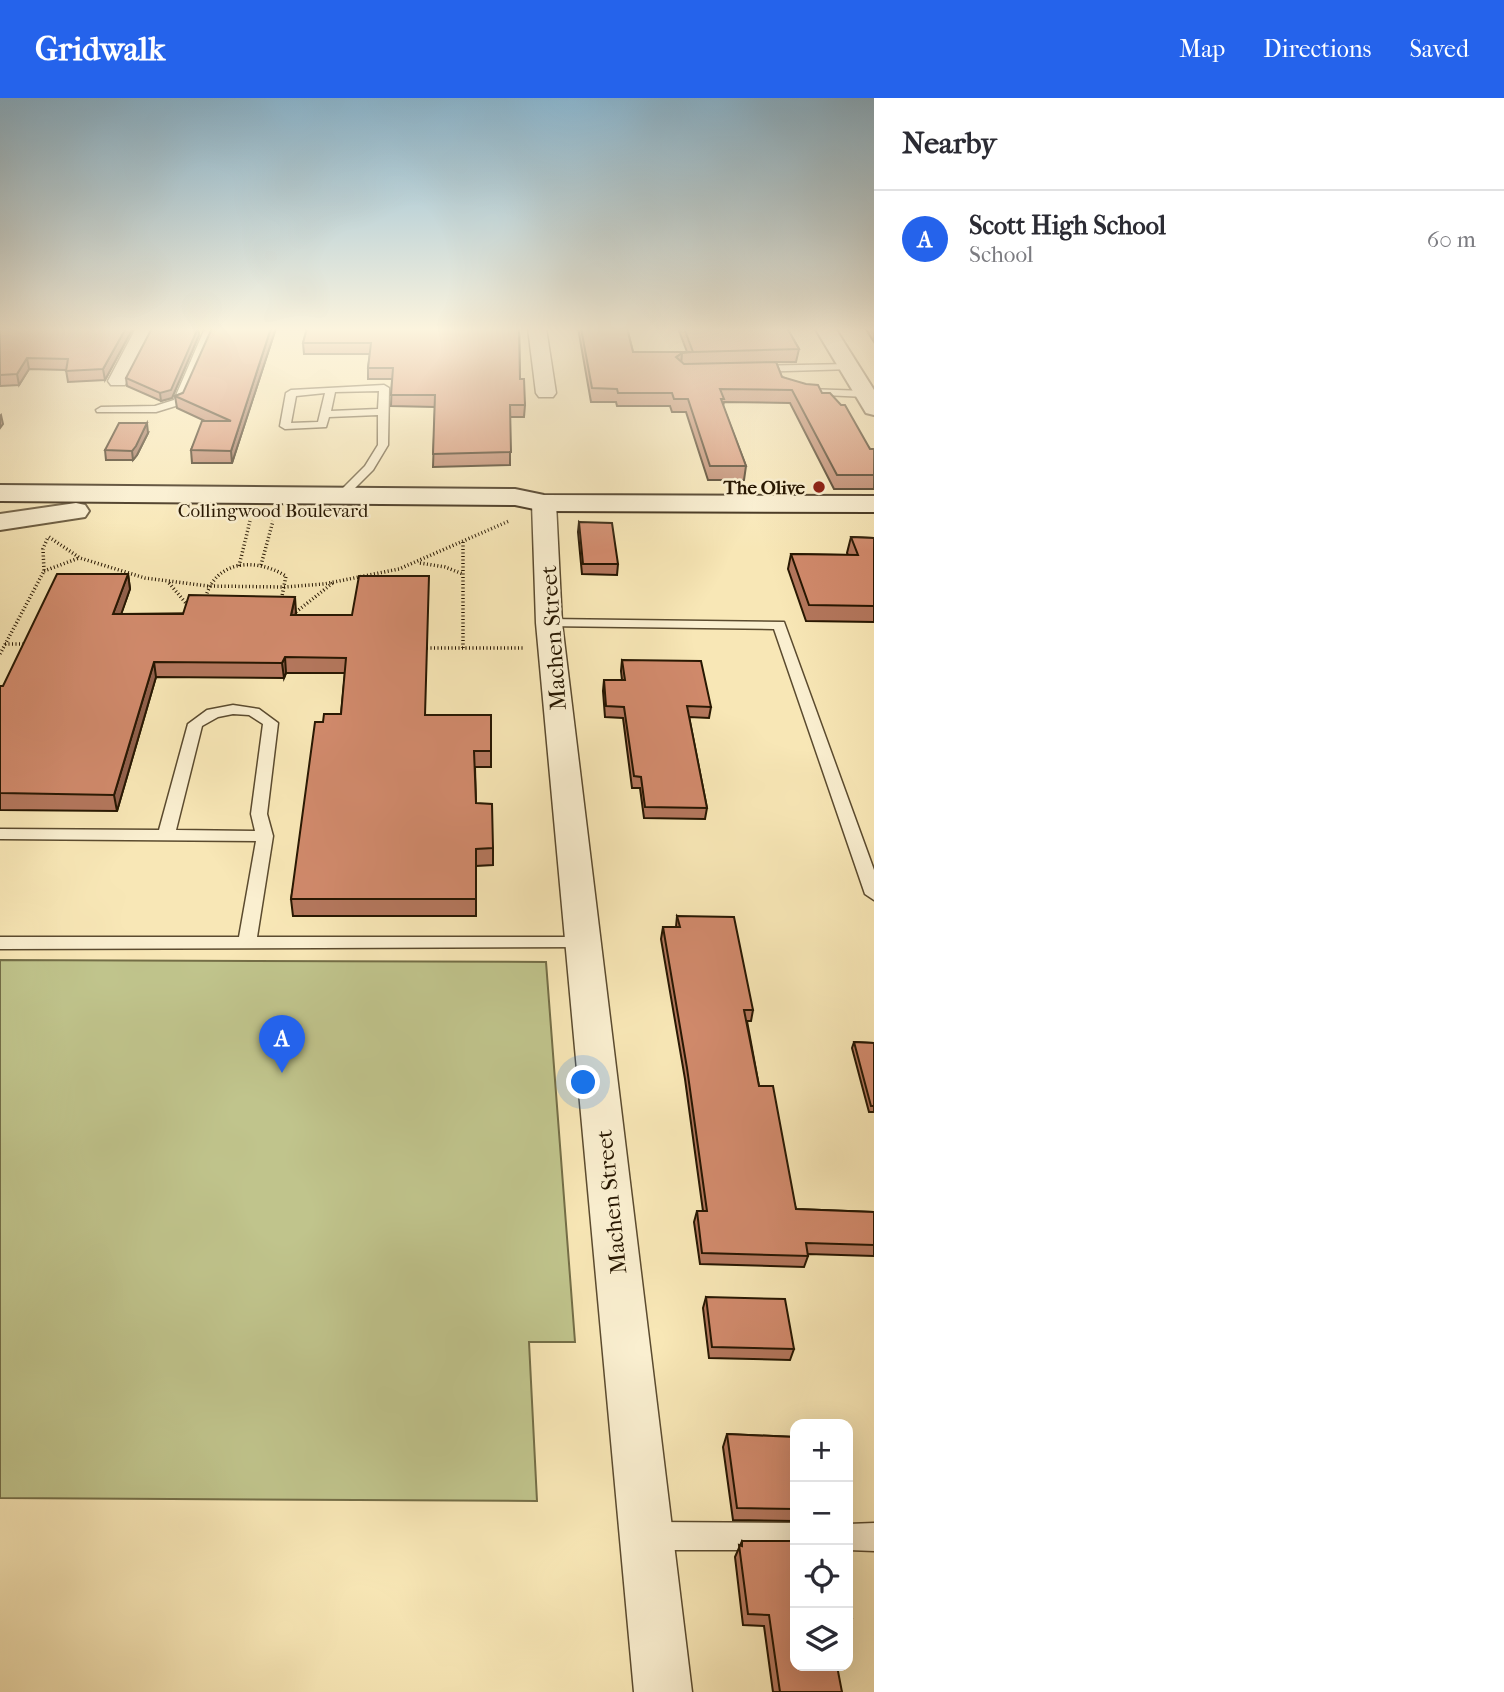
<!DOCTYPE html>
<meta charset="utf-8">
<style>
body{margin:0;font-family:"IM FELL French Canon",serif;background:#f2f2f3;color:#2b2b33}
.controls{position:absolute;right:21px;bottom:21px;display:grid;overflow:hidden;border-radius:14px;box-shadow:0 7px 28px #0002}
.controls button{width:63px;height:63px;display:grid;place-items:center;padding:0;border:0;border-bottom:2px solid #e1e1e2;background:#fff;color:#2b2b33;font:35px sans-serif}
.you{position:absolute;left:584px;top:985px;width:24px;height:24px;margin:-18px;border:5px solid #fff;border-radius:50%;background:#1a73e8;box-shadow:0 0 0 10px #1a73e833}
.badge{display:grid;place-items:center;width:46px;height:46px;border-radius:50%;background:#2563eb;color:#fff;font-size:23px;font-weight:700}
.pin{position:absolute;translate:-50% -58px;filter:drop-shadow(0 2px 4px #0008)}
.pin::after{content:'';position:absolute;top:37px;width:24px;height:21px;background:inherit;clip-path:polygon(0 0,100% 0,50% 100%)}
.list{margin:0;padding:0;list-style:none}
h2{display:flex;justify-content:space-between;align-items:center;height:91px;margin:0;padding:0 28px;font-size:30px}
h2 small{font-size:23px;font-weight:400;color:#7c7c81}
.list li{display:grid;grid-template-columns:46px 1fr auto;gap:21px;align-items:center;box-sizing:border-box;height:98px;padding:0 28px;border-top:2px solid #e1e1e2}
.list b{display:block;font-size:26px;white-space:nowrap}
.list p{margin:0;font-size:23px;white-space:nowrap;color:#7c7c81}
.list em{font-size:23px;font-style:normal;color:#7c7c81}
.icon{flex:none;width:38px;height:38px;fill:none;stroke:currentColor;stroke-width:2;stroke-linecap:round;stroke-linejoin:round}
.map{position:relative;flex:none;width:874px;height:1594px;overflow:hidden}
header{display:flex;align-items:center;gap:42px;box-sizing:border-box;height:98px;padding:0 35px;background:#2563eb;color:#fff}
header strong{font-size:33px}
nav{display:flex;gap:38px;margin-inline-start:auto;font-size:24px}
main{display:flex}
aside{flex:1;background:#fff}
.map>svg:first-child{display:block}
.green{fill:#c0c48c;stroke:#746e47;stroke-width:2}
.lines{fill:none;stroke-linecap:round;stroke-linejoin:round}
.service-casing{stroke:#5b4b2f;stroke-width:3}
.minor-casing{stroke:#5b4b2f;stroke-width:3}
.tertiary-casing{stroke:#5b4b2f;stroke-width:4}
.secondary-casing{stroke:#271702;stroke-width:4}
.path{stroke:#271702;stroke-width:3.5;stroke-dasharray:1 2.5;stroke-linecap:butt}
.service{fill:#faefd0;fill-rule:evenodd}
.minor{fill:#faefd0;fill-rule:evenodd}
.tertiary{fill:#faefd0;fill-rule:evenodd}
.secondary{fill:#faefd0;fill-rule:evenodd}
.wall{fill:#b4775d;stroke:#271702;stroke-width:2}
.shaded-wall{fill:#92614c;stroke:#271702;stroke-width:2}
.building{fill:#d18a6c;stroke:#271702;stroke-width:2}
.poi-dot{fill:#8f2418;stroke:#faefd0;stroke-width:2.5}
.labels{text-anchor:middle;stroke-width:5;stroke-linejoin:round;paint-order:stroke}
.far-poi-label{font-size:19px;font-weight:bold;fill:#271702;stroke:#faefd0;text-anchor:end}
.far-street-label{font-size:19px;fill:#271702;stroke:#faefd0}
.street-label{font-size:23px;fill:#271702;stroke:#faefd0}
</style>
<header>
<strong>Gridwalk</strong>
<nav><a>Map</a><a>Directions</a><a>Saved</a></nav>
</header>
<main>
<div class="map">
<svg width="874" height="1594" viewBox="0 0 874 1594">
<rect width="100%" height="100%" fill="#f8e7b6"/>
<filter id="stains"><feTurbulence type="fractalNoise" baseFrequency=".00286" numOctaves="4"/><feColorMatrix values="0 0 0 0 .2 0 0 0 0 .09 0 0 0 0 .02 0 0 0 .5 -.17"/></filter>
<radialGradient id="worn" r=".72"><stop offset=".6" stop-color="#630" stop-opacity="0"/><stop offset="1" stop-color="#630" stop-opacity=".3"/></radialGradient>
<path class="green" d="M0,862L546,864L575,1244H529L537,1403L0,1400Z"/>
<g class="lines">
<defs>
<g id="service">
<path d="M205,230H215L182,306L156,314H97L96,312L101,309L155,308L174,302Z"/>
<path d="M849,266L852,267V271L755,274L750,271L755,268Z"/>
<path d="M384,287L389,290L388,347L373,372L345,400H337V396L365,368L378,347V317L329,319L326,329L285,331L280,328L286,295L291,292ZM379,293L378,311L331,313L335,294ZM325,295L318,324L291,325L296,298Z"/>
<path d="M807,291L866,293L871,296L866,299L803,296V292Z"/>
<path d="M549,521L784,524L874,772V802L865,796L774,531L544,528V522Z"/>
<path d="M233,607L259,611L278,625L267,716L273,738L257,839H583L589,841L592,845L589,849L0,851V839H239L256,743L0,741V731L159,732L188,626L207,612ZM233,616L249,617L263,626L251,716L255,733L176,732L202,628L218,619Z"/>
<path d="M650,1424L795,1425V1452H650L640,1448L636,1438L640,1428Z"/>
<path d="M874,1425V1453L848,1452V1426Z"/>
</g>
<g id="minor">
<path d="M136,230H154L125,287H111L108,283Z"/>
<path d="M528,230H546L556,295L553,299H539L536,295Z"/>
<path d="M544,398L552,400L556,405L562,525L692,1594H634L536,525L532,405L536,400Z"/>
</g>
<g id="tertiary">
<path d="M815,230H835L874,292V317L866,315Z"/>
<path d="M76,405L85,407L89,413L85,419L0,432V416Z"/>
</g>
<path id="secondary" d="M0,387L515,391L544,397L874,398V414L544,413L515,407L0,403Z"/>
</defs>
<use href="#service" class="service-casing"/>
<use href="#minor" class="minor-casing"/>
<use href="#tertiary" class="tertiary-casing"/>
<use href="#secondary" class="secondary-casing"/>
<g class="path">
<path d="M49,439L80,460L145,480L208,488L284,489L324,486L399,471L509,423"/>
<path d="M463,444V550"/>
<path d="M420,465L445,469L463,476"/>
<path d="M261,467L273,423"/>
<path d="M239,468L250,423"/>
<path d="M44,473L79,460"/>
<path d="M169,485L190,510"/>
<path d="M205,502C214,462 255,459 286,478L281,503"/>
<path d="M296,514L334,484"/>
<path d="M5,546H26"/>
<path d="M427,550H524"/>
<path d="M0,556L44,473L43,451L48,439"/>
</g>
<use href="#service" class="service"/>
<use href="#minor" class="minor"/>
<use href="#tertiary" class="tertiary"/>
<use href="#secondary" class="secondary"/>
</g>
<g class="wall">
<path d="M0,230H133L105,282L68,284L66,272L29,271L19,287L0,288Z"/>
<path d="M198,230L199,237L172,300L161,303L127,288L126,280Z"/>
<path d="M276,230L232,365H192L191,352L205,323L177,310L175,298L183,295Z"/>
<path d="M303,230H519L520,281L525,307L524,319H510V367L433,369L435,309L391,308L392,281H368V270L370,256H304L303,245L307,231Z"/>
<path d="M578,230H627L633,254H687L678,230H787L799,251L796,264H776L782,279L822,295L870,351H874V391H834L790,305L724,304L723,308L746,368L744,382H708L686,314H672L670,308H617L616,304H591Z"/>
<path d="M865,230H874V244Z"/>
<path d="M148,335L137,357L133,362H106L105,352Z"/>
<path d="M579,424L618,466L617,477L582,476L578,434Z"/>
<path d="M851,439L874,440V524L806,523L788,471L791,456L848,457L847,455Z"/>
<path d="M128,476L130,491L121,516L296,514V517L426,617L491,653V669H475L476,705L493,750V767L476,768V818H293L291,801L323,624L341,616L345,575H286L284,580L156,579L117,713L0,712V588H3Z"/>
<path d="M622,562L711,609L709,620L689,619L707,710L705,721L644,720L640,690H632L623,620L605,619L603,593L604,582H622L621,573Z"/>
<path d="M677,818L753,912L751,923H747L759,988L796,1111L874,1114V1158L808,1156V1158L804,1169L700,1166L694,1124L697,1113H703L685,981L661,841L663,829H676Z"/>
<path d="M854,944L874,945V1014H869L852,950Z"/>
<path d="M706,1199L794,1251L790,1262L709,1260L703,1210Z"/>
<path d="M727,1336L795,1339V1423L733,1422L723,1349Z"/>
<path d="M742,1443L842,1594H773L764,1528L743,1527L735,1459Z"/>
</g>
<g class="shaded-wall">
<path d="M126,230H133L105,282L103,271Z"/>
<path d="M198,230L199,237L172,300L161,303L160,295Z"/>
<path d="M271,230H276L232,365L231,353Z"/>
<path d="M682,255L681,268L676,259Z"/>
<path d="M27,260L29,271L19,287L17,276Z"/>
<path d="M1,317L3,326L0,330V318Z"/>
<path d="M147,325L148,335L137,357L133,362L132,353Z"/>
<path d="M128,476L130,491L116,531L113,516Z"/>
<path d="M295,499L296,514L292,533L291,517Z"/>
<path d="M285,559L286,575L284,580L282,565Z"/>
<path d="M154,564L156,579L117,713L114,697Z"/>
</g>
<g class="building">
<path d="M0,230H126L103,271L66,273L68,261L27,260L17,276L0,277Z"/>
<path d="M152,230H198L171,292L160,295L126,280Z"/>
<path d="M212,230H271L231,353L191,352L202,323H231L175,298L183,295Z"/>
<path d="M307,230H519L520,281H524L525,307H510L511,354L433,356L435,297H391L393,270H368L371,245H303Z"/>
<path d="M581,230H627L633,254H692L682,255L676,259L684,266L776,264L782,279L806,286L818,287L822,295H830L841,307H845L870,351H874V377H837L792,292L720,291L724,301H721L746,368H710L688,301H674L672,295H618L617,291L592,290Z"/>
<path d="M684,230H787L799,251L693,254Z"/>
<path d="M119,325H147L136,348L132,353L105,352Z"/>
<path d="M579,424L612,425L618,466H583Z"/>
<path d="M851,439L874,440V508L809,507L791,456L858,457Z"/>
<path d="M57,476H128L113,516H183L189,497L295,499L291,517H352L359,478H429L425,617H491V653H474L476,705L492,706L493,750L476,751V801H291L315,624H323L324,616H341L346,560L285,559L282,565L154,564L114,697L0,695V588H3Z"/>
<path d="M622,562L701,563L711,609L687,608L707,710L645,709L641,679L634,678L624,609L606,608L604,582H625Z"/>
<path d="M677,818L734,819L753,912H744L759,988H773L796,1111L874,1114V1147L806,1145L808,1158L702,1155L697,1113H707L687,970L663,829H680Z"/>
<path d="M854,944L874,945V1008H871Z"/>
<path d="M706,1199L785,1201L794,1251L712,1249Z"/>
<path d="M727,1336L795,1339V1411L737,1410Z"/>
<path d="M742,1443H795V1568H837L842,1594H780L769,1517L748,1516L739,1447L742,1448Z"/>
<path d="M848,1499L852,1520H848Z"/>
</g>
<linearGradient id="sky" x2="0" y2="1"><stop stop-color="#8ab8d3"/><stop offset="0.51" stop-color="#fcf4de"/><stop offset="1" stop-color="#fcf4de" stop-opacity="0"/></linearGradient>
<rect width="874" height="453" fill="url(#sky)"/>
<circle class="poi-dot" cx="819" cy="389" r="7"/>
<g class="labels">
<g class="far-poi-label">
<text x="805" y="396">The Olive</text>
</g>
<g class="far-street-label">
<text x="273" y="419">Collingwood Boulevard</text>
</g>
<g class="street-label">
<text transform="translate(553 540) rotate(-94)" y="8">Machen Street</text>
<text transform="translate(611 1104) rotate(-96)" y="8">Machen Street</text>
</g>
</g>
<rect width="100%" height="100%" filter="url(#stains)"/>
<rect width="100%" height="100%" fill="url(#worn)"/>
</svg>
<div class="controls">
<button>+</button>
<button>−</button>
<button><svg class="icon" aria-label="locate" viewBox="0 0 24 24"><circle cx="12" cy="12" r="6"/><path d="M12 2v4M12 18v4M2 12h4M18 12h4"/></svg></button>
<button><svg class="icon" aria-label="layers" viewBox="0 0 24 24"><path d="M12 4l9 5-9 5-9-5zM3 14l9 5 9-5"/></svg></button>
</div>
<div class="you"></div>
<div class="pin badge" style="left:282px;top:975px">A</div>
</div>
<aside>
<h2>Nearby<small></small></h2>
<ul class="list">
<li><span class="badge">A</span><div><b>Scott High School</b><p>School</p></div><em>60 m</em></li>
</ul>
</aside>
</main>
